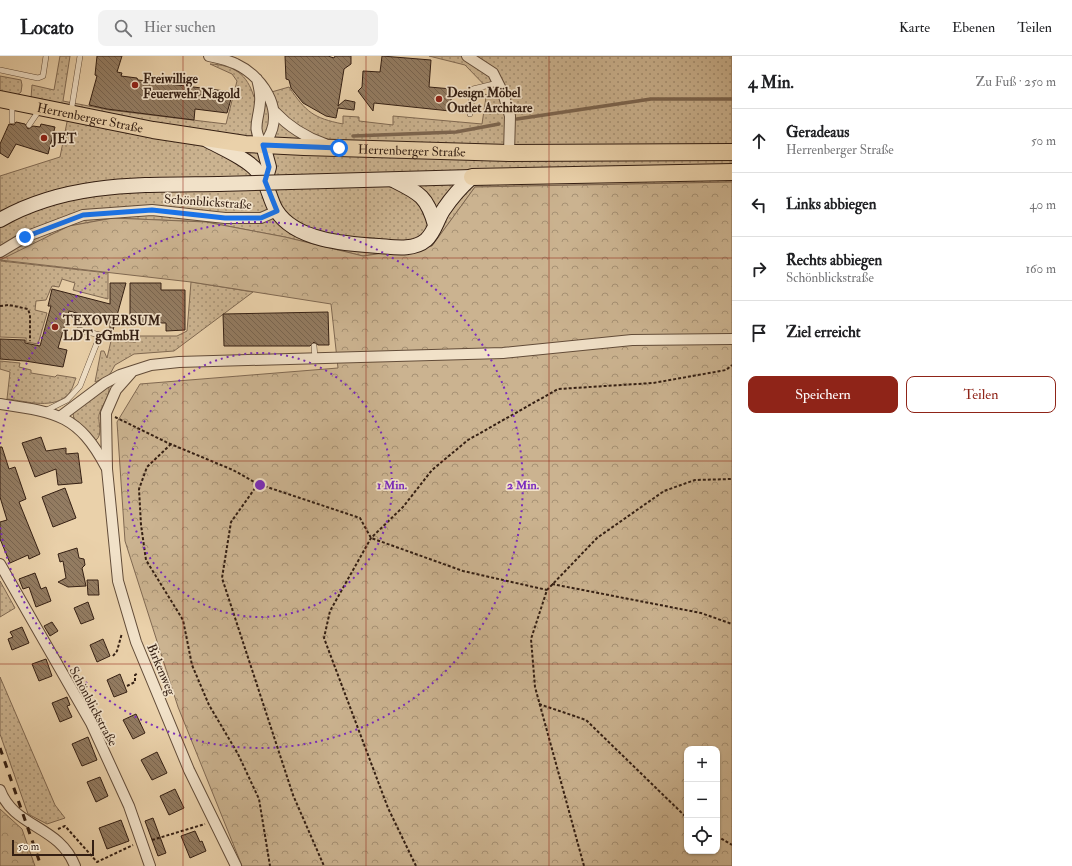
<!DOCTYPE html>
<html lang="de">
<meta charset="utf-8">
<style>
body{margin:0;font-family:"IM FELL Double Pica",serif;background:#f2f2f2;color:#202124}
.controls{position:absolute;right:12px;bottom:12px;display:grid;overflow:hidden;border-radius:8px;box-shadow:0 1px 3px #0004}
.controls button{width:36px;height:36px;display:grid;place-items:center;padding:0;border:0;border-bottom:1px solid #e0e0e0;background:#fff;color:#202124;font:20px sans-serif}
.scale{position:absolute;left:12px;bottom:10px;width:82px;box-sizing:border-box;padding-left:4px;border:2px solid #341f13;border-top:0;font-size:11px;line-height:14px;white-space:nowrap;color:#341f13;-webkit-text-stroke:3px #f1e1c8;paint-order:stroke}
.stop{position:absolute;width:12px;height:12px;margin:-9px;border:3px solid #1a73e8;border-radius:50%;background:#fff}
.stop.end{background:#1a73e8;border-color:#fff;box-shadow:0 1px 4px #0008}
.list{margin:0;padding:0;list-style:none}
h2{display:flex;justify-content:space-between;align-items:center;height:52px;margin:0;padding:0 16px;font-size:17px}
h2 small{font-size:13px;font-weight:400;color:#757577}
.list li{display:grid;grid-template-columns:26px 1fr auto;gap:12px;align-items:center;box-sizing:border-box;height:64px;padding:0 16px;border-top:1px solid #e0e0e0}
.list b{display:block;font-size:15px;white-space:nowrap}
.list p{margin:0;font-size:13px;white-space:nowrap;color:#757577}
.list em{font-size:13px;font-style:normal;color:#757577}
.actions{display:flex;gap:8px;padding:12px 16px}
.actions a{flex:1;padding:9px 0;border:1px solid #8f2418;border-radius:8px;text-align:center;font-size:14px;color:#8f2418}
.actions .main{background:#8f2418;color:#fff}
.icon{flex:none;width:22px;height:22px;fill:none;stroke:currentColor;stroke-width:2;stroke-linecap:round;stroke-linejoin:round}
.map{position:relative;flex:none;width:732px;height:810px;overflow:hidden}
header{display:flex;align-items:center;gap:24px;box-sizing:border-box;height:56px;padding:0 20px;background:#fff;border-bottom:1px solid #e0e0e0}
header strong{font-size:19px}
nav{display:flex;gap:22px;margin-inline-start:auto;font-size:14px}
.search{width:280px;height:36px;background:#f2f2f2;display:flex;align-items:center;gap:10px;box-sizing:border-box;padding:0 14px;border-radius:8px;color:#757577;font-size:15px}
main{display:flex}
aside{flex:1;background:#fff}
.map>svg:first-child{display:block}
.grass{fill:url(#grass-dots);stroke:#806952}
.forest{fill:url(#forest-crowns);stroke:#806952;fill-rule:evenodd}
.lines{fill:none;stroke-linecap:round;stroke-linejoin:round}
.stream{stroke:#7c654f;stroke-width:3.5}
.building{fill:url(#building-back-hatch);stroke:#341f13}
.service-casing{stroke:#624c39;stroke-width:6}
.minor-casing{stroke:#624c39;stroke-width:12}
.secondary-casing{stroke:#341f13;stroke-width:16}
.primary-casing{stroke:#341f13;stroke-width:18}
.path{stroke:#341f13;stroke-width:2;stroke-dasharray:3 2;stroke-linecap:butt}
.service{stroke:#f1e1c8;stroke-width:5}
.minor{stroke:#f1e1c8;stroke-width:10}
.secondary{stroke:#f1e1c8;stroke-width:14}
.primary{stroke:#ead1aa;stroke-width:16}
.rail{stroke:#341f13;stroke-width:3;stroke-dasharray:7 7;stroke-linecap:butt}
.secondary-bridge-casing{stroke:#341f13;stroke-width:16;stroke-linecap:butt}
.secondary-bridge{stroke:#f1e1c8;stroke-width:14}
.route{stroke:#1a73e8;stroke-width:5}
.grid{fill:none;stroke:#8f2418;stroke-width:1;stroke-opacity:0.55}
.ring{fill:none;stroke:#7b2cbf;stroke-width:2;stroke-dasharray:2 4}
.poi-dot{fill:#8f2418;stroke:#f1e1c8;stroke-width:1.5}
.labels{text-anchor:middle;stroke-width:3.5;stroke-linejoin:round;paint-order:stroke}
.poi-label{font-size:13px;font-weight:bold;fill:#341f13;stroke:#f1e1c8;text-anchor:start}
.street-label{font-size:13px;fill:#341f13;stroke:#f1e1c8}
.centre{fill:#7b2cbf;stroke:#f1e1c8;stroke-width:2}
.ring-label{font-size:12px;text-anchor:middle;font-weight:bold;fill:#7b2cbf;stroke:#f1e1c8;stroke-width:3.5;stroke-linejoin:round;paint-order:stroke}
</style>
<header>
<strong>Locato</strong>
<div class="search"><svg class="icon" aria-label="search" viewBox="0 0 24 24"><circle cx="10" cy="10" r="6"/><path d="M15 15l6 6"/></svg>Hier suchen</div>
<nav><a>Karte</a><a>Ebenen</a><a>Teilen</a></nav>
</header>
<main>
<div class="map">
<svg width="732" height="810" viewBox="0 0 732 810">
<defs>
<pattern id="grass-dots" width="8" height="8" patternUnits="userSpaceOnUse"><rect width="8" height="8" fill="#cbb390"/><path d="M2 2h.1M6 6h.1" fill="none" stroke="#a69174" stroke-width="1.8" stroke-linecap="round"/></pattern>
<pattern id="forest-crowns" width="20" height="18" patternUnits="userSpaceOnUse"><rect width="20" height="18" fill="#cbb390"/><path d="M2 6a3 3 0 1 1 6 0M12 15a3 3 0 1 1 6 0" fill="none" stroke="#a69174"/></pattern>
<pattern id="building-back-hatch" width="6" height="6" patternUnits="userSpaceOnUse"><rect width="6" height="6" fill="#937c62"/><path d="M-1 5l2 2M0 0l6 6M5-1l2 2" fill="none" stroke="#796550"/></pattern>
</defs>
<rect width="100%" height="100%" fill="#ead1aa"/>
<filter id="stains"><feTurbulence type="fractalNoise" baseFrequency=".005" numOctaves="4"/><feColorMatrix values="0 0 0 0 .2 0 0 0 0 .09 0 0 0 0 .02 0 0 0 .5 -.17"/></filter>
<radialGradient id="worn" r=".72"><stop offset=".6" stop-color="#630" stop-opacity="0"/><stop offset="1" stop-color="#630" stop-opacity=".3"/></radialGradient>
<g class="grass">
<path d="M60,0H70L63,45L109,54L226,68L237,25L232,18L210,8C234,9 247,18 254,41L289,31C306,56 313,62 343,68V60L359,61V65L393,69V60L482,68L486,41L480,39V37L496,41L465,9L429,0H732V126L475,131L432,190L363,200L285,181L206,166L113,162L69,170L1,205L108,217V243L73,234L75,227L62,223L59,231L52,230L46,244L36,245L35,254L47,257L38,288L26,286V282L0,281V120L60,101L70,51L31,42L32,29L54,34Z"/>
<path d="M0,20L21,24L22,29L21,36L17,39L0,36Z"/>
<path d="M191,226L253,236L174,295L134,298L115,309L109,320L95,326L101,295H104L107,302L111,285L136,286L137,280H177L187,275Z"/>
<path d="M0,305L20,307L19,311L31,314V317L55,321L57,319L76,322C74,326 73,332 70,336C56,355 26,345 7,343L10,316L0,313Z"/>
<path d="M109,331C110,341 101,350 99,359C98,367 103,379 96,384L74,364L73,357L105,332Z"/>
<path d="M0,525L15,552L0,561Z"/>
<path d="M0,621L55,749L65,762L47,768L28,758L0,678Z"/>
</g>
<g class="forest">
<path d="M732,126V810H242L178,651L125,485L117,366L140,328L338,312L331,248L191,226L0,204L69,170L113,162L206,166L285,181L363,200L432,190L475,131ZM687,693H717V795H687Z"/>
<path d="M0,753L22,773L35,810H0Z"/>
</g>
<g class="lines">
<g class="stream">
<path d="M517,63L651,43H732"/>
<path d="M353,80L456,76L499,68"/>
</g>
</g>
<g class="building">
<path d="M97,0H122L117,16L122,17L121,20L137,22L138,24L233,36L227,57L195,53L194,64L107,53L89,49L97,20L95,19Z"/>
<path d="M285,0H328L334,2L335,0H351V8L344,13L338,50L345,44L355,46L354,54L338,52L336,62L326,60L303,47L291,32L289,24L286,23Z"/>
<path d="M382,0L431,4L429,31L452,33L450,55L374,47L373,55L358,35L362,31L363,15L380,16Z"/>
<path d="M16,66L25,68L28,73L33,70L40,71L41,68L55,71L48,98L16,88L8,102L0,97V88L9,68L14,69Z"/>
<path d="M110,227H126L113,274H110V266L69,255L58,292L67,294L63,311L25,305L0,303V283L25,284V287L40,290L51,250H48L52,233L110,248Z"/>
<path d="M130,227H161V234H185V274L166,275V267H130Z"/>
<path d="M328,256L329,289H318L314,286L310,290H224L223,258Z"/>
<path d="M41,381L46,395L66,392V398L78,397L82,427L58,429L56,413L35,421L22,387Z"/>
<path d="M0,391H2L9,413L15,411L26,443L19,446L40,498L29,503L28,499L10,507L0,483V466L7,464L0,441Z"/>
<path d="M65,432L76,462L53,471L42,441Z"/>
<path d="M77,492L79,502L84,503L85,509L82,512L86,530L68,531L58,526L66,522L63,505L60,506L58,498Z"/>
<path d="M35,517L41,533L46,531L51,545L36,551L29,531L23,533L19,523Z"/>
<path d="M87,524H98L99,539H88Z"/>
<path d="M88,546L94,563L81,568L74,552Z"/>
<path d="M52,566L58,575L50,580L44,570Z"/>
<path d="M22,571L29,587L12,594L8,583L13,581L10,576Z"/>
<path d="M103,583L110,600L97,606L90,589Z"/>
<path d="M46,603L52,620L39,625L32,608Z"/>
<path d="M120,618L127,636L114,641L107,624Z"/>
<path d="M67,641L70,649L67,650L72,661L60,666L52,647Z"/>
<path d="M136,658L145,677L133,683L123,664Z"/>
<path d="M88,681L97,704L82,710L72,688Z"/>
<path d="M157,696L167,717L152,724L141,704Z"/>
<path d="M100,721L108,740L96,746L87,726Z"/>
<path d="M175,733L184,752L169,759L160,740Z"/>
<path d="M153,762L166,797L158,800L145,765Z"/>
<path d="M121,764L129,785L107,793L99,772Z"/>
<path d="M195,775L200,786L202,785L206,795L190,802L181,780Z"/>
</g>
<g class="lines">
<defs>
<g id="service">
<path d="M0,14L38,22L43,20L46,0"/>
<path d="M71,56L80,0"/>
<path d="M470,58L473,33L498,27"/>
<path d="M12,65V47"/>
<path d="M29,69L40,53"/>
<path d="M314,290L315,302"/>
<path d="M45,355L67,344L80,330L100,279L79,274"/>
</g>
<g id="minor">
<path d="M209,0C218,2 228,4 236,8C266,22 288,61 263,89C251,72 259,64 260,46C261,38 259,31 257,23"/>
<path d="M467,0L493,17L503,37L510,60L509,97"/>
<path d="M275,56C289,71 305,81 325,88"/>
<path d="M0,196L25,181L83,159L152,154L225,162H261L277,155"/>
<path d="M131,317L116,334L106,357L107,413L118,525L136,586L189,714L236,810"/>
<path d="M0,348C55,356 78,358 106,411"/>
<path d="M61,360L105,327L120,319L151,309L179,306L503,297L632,284L732,283"/>
<path d="M0,508L91,667L129,750L150,810"/>
<path d="M0,734C14,772 59,769 75,810"/>
</g>
<g id="secondary">
<path d="M207,84C222,92 248,103 258,116C268,127 269,142 276,154C295,185 347,188 379,190C393,191 413,195 426,184C435,176 437,163 444,153C452,141 461,131 472,121"/>
<path d="M263,89L269,111L265,125"/>
<path d="M393,124C419,137 427,140 435,169"/>
<path d="M291,126L472,121"/>
<path d="M0,164C68,125 144,129 219,128"/>
</g>
<g id="primary">
<path id="s1" d="M0,43L153,74L245,88L304,91L509,97L732,96"/>
<path d="M472,121L732,116"/>
</g>
</defs>
<use href="#service" class="service-casing"/>
<use href="#minor" class="minor-casing"/>
<use href="#secondary" class="secondary-casing"/>
<use href="#primary" class="primary-casing"/>
<g class="path">
<path d="M0,250L9,249L28,253L30,259V285"/>
<path d="M115,361L168,387L233,414L258,428L360,462L371,482L463,515L547,534"/>
<path d="M171,388L147,411L139,433L141,469L146,504L183,564L192,609L209,649L238,698L259,743L270,810"/>
<path d="M258,428L231,466L222,522L293,739L324,810"/>
<path d="M552,528L701,557L732,568"/>
<path d="M113,600L117,595L122,577"/>
<path d="M127,630L135,626V619L138,617"/>
<path d="M539,648L586,664L687,762"/>
<path d="M58,773L65,770L97,806L133,789"/>
<path d="M717,780L732,789"/>
<path d="M152,784L205,768"/>
<path d="M416,810L388,752L324,582L330,555L371,482L403,451L432,414L468,384L558,333L653,327L726,314L732,309"/>
<path d="M584,810L535,631L531,583L547,534L597,482L664,435L695,424L732,423"/>
</g>
<use href="#service" class="service"/>
<use href="#minor" class="minor"/>
<use href="#secondary" class="secondary"/>
<use href="#primary" class="primary"/>
<path class="rail" d="M0,692L41,810"/>
<defs>
<path id="secondary-bridge" d="M219,128L291,126"/>
</defs>
<use href="#secondary-bridge" class="secondary-bridge-casing"/>
<use href="#secondary-bridge" class="secondary-bridge"/>
</g>
<g class="lines">
<path class="route" d="M25,181L83,159L152,154L225,162H261L277,155L265,125L269,111L263,89L339,92"/>
</g>
<path class="grid" d="M183,0V810M366,0V810M549,0V810M0,202H732M0,405H732M0,608H732"/>
<g class="ring">
<circle cx="260" cy="429" r="132"/>
<path d="M0 388A263 263 0 1 1 0 470"/>
</g>
<g class="poi-dot">
<circle cx="135" cy="29" r="4"/>
<circle cx="439" cy="43" r="4"/>
<circle cx="44" cy="82" r="4"/>
<circle cx="55" cy="271" r="4"/>
</g>
<g class="labels">
<g class="poi-label">
<text x="143" y="27">Freiwillige<tspan x="143" dy="15">Feuerwehr Nagold</tspan></text>
<text x="447" y="41">Design Möbel<tspan x="447" dy="15">Outlet Architare</tspan></text>
<text x="52" y="87">JET</text>
<text x="63" y="269">TEXOVERSUM<tspan x="63" dy="15">LDT gGmbH</tspan></text>
</g>
<g class="street-label">
<text dy="5" stroke="none"><textPath href="#s1" startOffset="92">Herrenberger Straße</textPath></text>
<text dy="5" stroke="none"><textPath href="#s1" startOffset="416">Herrenberger Straße</textPath></text>
<text transform="translate(208 145) rotate(4)" y="5">Schönblickstraße</text>
<text transform="translate(162 613) rotate(67)" y="5">Birkenweg</text>
<text transform="translate(94 650) rotate(62)" y="5">Schönblickstraße</text>
</g>
</g>
<circle cx="260" cy="429" r="6" class="centre"/>
<g class="ring-label">
<text x="392" y="433">1 Min.</text>
<text x="523" y="433">2 Min.</text>
</g>
<rect width="100%" height="100%" filter="url(#stains)"/>
<rect width="100%" height="100%" fill="url(#worn)"/>
</svg>
<div class="controls">
<button>+</button>
<button>−</button>
<button><svg class="icon" aria-label="locate" viewBox="0 0 24 24"><circle cx="12" cy="12" r="6"/><path d="M12 2v4M12 18v4M2 12h4M18 12h4"/></svg></button>
</div>
<div class="scale">50 m</div>
<div class="stop" style="left:339px;top:92px"></div>
<div class="stop end" style="left:25px;top:181px"></div>
</div>
<aside>
<h2>4 Min.<small>Zu Fuß · 250 m</small></h2>
<ul class="list">
<li><svg class="icon" aria-label="ahead" viewBox="0 0 24 24"><path d="M12 20V5M6 11l6-6 6 6"/></svg><div><b>Geradeaus</b><p>Herrenberger Straße</p></div><em>50 m</em></li>
<li><svg class="icon" aria-label="left" viewBox="0 0 24 24"><path d="M17 20v-9H6M10 6l-5 5 5 5"/></svg><div><b>Links abbiegen</b></div><em>40 m</em></li>
<li><svg class="icon" aria-label="right" viewBox="0 0 24 24"><path d="M7 20v-9h11M14 6l5 5-5 5"/></svg><div><b>Rechts abbiegen</b><p>Schönblickstraße</p></div><em>160 m</em></li>
<li><svg class="icon" aria-label="arrive" viewBox="0 0 24 24"><path d="M6 21V4h12l-3 4 3 4H6"/></svg><div><b>Ziel erreicht</b></div></li>
</ul>
<div class="actions"><a class="main">Speichern</a><a>Teilen</a></div>
</aside>
</main>
